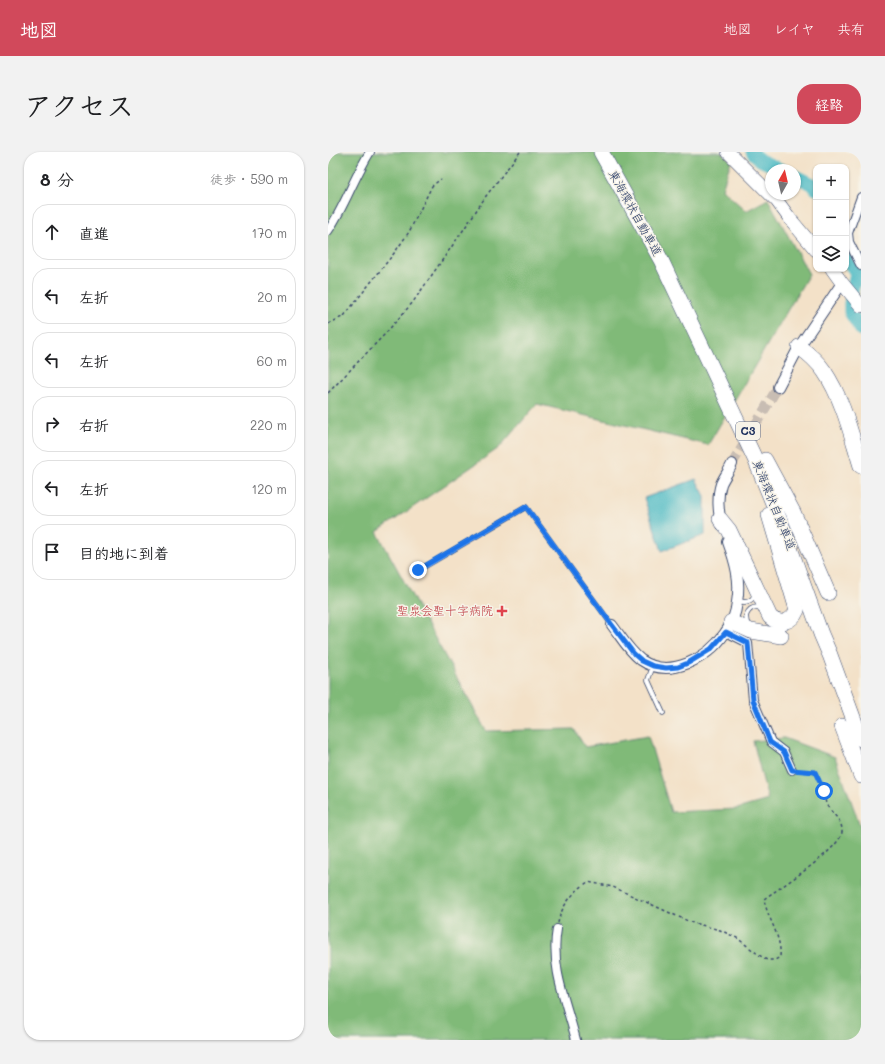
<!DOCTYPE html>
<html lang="ja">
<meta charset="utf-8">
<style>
body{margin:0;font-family:Mali,"Klee One",sans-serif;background:#f2f2f2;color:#202124}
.controls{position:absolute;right:12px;top:12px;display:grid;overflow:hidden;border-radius:8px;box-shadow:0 1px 3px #0004}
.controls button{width:36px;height:36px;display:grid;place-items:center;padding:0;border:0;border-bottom:1px solid #e0e0e0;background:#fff;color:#202124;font:20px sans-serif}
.compass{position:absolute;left:437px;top:12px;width:36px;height:36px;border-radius:50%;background:#fff;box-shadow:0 1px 3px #0004;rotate:8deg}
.stop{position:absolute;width:12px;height:12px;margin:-9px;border:3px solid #1a73e8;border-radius:50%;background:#fff}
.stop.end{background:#1a73e8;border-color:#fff;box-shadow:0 1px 4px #0008}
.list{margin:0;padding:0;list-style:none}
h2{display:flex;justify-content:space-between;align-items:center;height:52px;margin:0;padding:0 16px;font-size:17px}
h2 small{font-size:13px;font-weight:400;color:#757577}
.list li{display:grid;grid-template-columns:26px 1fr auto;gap:12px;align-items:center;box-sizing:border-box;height:56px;margin:0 8px 8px;padding:0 8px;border:1px solid #e0e0e0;border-radius:16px}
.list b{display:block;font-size:15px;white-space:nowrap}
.list em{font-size:13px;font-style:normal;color:#757577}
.icon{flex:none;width:22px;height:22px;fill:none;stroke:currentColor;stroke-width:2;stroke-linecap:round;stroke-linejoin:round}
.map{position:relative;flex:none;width:533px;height:888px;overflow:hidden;border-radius:16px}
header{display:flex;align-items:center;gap:24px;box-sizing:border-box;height:56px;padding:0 20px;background:#d1495b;color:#fff}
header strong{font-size:19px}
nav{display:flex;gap:22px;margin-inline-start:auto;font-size:14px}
.intro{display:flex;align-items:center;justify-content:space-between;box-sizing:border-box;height:96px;padding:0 24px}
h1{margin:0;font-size:28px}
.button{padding:10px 18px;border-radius:16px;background:#d1495b;color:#fff;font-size:14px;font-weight:700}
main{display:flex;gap:24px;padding:0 24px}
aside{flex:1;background:#fff;border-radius:16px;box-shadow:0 1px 3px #0004}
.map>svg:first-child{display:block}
.forest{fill:#80ba78;stroke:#4e746b}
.water{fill:#4cbac4;stroke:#347491}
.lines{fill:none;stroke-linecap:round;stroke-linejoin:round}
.river{stroke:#4cbac4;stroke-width:13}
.tertiary-tunnel{stroke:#c8bdb3;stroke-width:10;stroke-dasharray:10 5;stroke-linecap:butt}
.service-casing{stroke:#3b4a6e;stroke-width:5.5}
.minor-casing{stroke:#3b4a6e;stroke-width:10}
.tertiary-casing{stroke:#3b4a6e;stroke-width:12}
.primary-casing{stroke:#3b4a6e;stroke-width:14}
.motorway-casing{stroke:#3b4a6e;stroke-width:16}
.path{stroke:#3b4a6e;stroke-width:1.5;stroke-dasharray:3 3;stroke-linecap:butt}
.service{stroke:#fff;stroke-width:4}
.minor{stroke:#fff;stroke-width:8}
.tertiary{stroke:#fff;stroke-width:10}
.primary{stroke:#fff;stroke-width:13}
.motorway{stroke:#fff;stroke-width:15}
.route{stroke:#1a73e8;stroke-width:5}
.health-dot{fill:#e0444e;stroke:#f7f3e8;stroke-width:1.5}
.labels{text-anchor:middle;stroke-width:3;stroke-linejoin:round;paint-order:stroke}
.shield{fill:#f7f3e8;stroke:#5d6a87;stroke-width:1}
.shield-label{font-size:11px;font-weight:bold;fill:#1b2f5e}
.street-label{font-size:12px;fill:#1b2f5e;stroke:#f7f3e8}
.health-label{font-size:12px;fill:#be3a42;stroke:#f7f3e8;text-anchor:end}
</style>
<header>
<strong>地図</strong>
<nav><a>地図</a><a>レイヤ</a><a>共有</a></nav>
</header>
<div class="intro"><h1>アクセス</h1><a class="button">経路</a></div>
<main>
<aside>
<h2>8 分<small>徒歩 · 590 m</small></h2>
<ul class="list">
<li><svg class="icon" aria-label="ahead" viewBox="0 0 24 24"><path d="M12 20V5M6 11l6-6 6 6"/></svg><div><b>直進</b></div><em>170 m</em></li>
<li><svg class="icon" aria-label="left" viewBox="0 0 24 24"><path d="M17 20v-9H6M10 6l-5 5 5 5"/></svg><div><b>左折</b></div><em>20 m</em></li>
<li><svg class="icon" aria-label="left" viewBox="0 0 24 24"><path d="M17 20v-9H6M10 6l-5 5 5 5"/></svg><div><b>左折</b></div><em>60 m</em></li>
<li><svg class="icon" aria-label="right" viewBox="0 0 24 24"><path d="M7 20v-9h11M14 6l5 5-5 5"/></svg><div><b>右折</b></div><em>220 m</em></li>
<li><svg class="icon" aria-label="left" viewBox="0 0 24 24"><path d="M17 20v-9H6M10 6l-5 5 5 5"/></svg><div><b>左折</b></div><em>120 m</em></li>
<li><svg class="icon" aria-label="arrive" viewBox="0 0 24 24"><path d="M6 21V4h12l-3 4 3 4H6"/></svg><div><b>目的地に到着</b></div></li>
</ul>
</aside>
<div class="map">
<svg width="533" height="888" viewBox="0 0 533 888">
<rect width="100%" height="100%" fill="#f7f3e8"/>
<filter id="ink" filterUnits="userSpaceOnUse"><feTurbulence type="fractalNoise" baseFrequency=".025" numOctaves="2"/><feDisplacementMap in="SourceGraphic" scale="8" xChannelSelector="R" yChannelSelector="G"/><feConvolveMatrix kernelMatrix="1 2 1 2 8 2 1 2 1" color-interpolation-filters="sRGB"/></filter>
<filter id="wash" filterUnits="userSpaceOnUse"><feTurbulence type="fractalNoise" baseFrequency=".012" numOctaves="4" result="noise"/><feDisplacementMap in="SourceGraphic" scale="16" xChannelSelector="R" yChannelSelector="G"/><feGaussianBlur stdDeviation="0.9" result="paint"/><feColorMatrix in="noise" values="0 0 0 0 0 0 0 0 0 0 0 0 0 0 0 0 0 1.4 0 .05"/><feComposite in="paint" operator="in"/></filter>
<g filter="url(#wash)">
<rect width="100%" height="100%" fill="#f3e1c8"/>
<path class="forest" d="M0,0H393L403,9L394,37L418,59L440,47L481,122L380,293L209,252L171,296L49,380L158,579L246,577L257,595L320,584L343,660L409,657L440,648L425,589L456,586L507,605L533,676V888H5L0,882Z"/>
<path class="water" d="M368,327L377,344V383L334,399L316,346Z"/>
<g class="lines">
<g class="river">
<path d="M424,0L432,8L454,18"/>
<path d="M467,24L484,32L488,37"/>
<path d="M518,107L528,121L522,151V160L533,178"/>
</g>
</g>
</g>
<g filter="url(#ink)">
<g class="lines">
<path class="tertiary-tunnel" d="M404,312L450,235"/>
<defs>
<g id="service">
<path d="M91,418L198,355L284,473"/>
<path d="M410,449C418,451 423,450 427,443"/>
<path d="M419,472L418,464C421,456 426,454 434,456"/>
<path d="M325,514L320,528L335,561"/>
</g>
<g id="minor">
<path d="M533,45L520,81L521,90L533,114"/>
<path d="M0,79C17,54 26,25 42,0"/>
<path d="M398,480L420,491L425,548L443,590L456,600L464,618"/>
<path d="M229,777C222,815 239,852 248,888"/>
</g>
<g id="tertiary">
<path d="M450,235L471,195L514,131"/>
<path d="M394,373C390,361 389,344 393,332C396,325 401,319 404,312"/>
<path d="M284,473C293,485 301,499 313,508C342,528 380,506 397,481C404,472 408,460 409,450C413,429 407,409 400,390"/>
</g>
<g id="primary">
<path d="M400,0L449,49L463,68L488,98"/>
<path d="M504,117L514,131L533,154"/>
</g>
<g id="motorway">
<path d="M273,0L333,108L427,307L453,371L493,482L502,503L533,587"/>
<path d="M471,195C481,202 489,209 496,219C515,247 523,282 533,314"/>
<path d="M437,308L465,360L500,441"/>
<path d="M392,367L401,378L442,465C452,474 464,470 469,458L441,363"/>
<path d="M403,470L423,479L453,484"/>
<path d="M514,574L533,624"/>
</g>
</defs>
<use href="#service" class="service-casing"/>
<use href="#minor" class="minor-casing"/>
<use href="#tertiary" class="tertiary-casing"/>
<use href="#primary" class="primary-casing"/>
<use href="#motorway" class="motorway-casing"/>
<g class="path">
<path d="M0,172L16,164L67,100L81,80L104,34L113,27"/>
<path d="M0,241L57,182L85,150L136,77L158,44L192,0"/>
<path d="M230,771C233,754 246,739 260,730L285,735L362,770L392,778L409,786L431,803L439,808H447L452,805C454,784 439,766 436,747C451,736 512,698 514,680C515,668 503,661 498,652C497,648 497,643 497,640C495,633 490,626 487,620L472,619"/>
</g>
<use href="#service" class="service"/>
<use href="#minor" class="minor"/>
<use href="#tertiary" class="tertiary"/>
<use href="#primary" class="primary"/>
<use href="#motorway" class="motorway"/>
</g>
</g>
<g class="lines" filter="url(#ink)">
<path class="route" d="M90,418L198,355L284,473L306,502L314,509L325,514L338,516L350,515L360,511L383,497L398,480L420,491L425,548L442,590L456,600L464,618L487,620L496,639"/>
</g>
<path class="health-dot" d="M172 453h4v4h4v4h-4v4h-4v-4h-4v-4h4z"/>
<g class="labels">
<rect class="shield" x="408" y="270" width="24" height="18" rx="3"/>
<g class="shield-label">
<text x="420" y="283">C3</text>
</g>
<g class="street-label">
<text transform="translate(307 61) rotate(61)" y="4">東海環状自動車道</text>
<text transform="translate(446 353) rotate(68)" y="4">東海環状自動車道</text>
</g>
<g class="health-label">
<text x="165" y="463">聖泉会聖十字病院</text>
</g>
</g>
</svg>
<div class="controls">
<button>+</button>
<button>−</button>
<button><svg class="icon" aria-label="layers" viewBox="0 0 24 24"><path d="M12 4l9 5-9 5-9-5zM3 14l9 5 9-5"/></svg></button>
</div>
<svg class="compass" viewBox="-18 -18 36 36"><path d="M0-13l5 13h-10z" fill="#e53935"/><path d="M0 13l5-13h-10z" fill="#757577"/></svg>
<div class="stop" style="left:496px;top:639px"></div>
<div class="stop end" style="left:90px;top:418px"></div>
</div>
</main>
